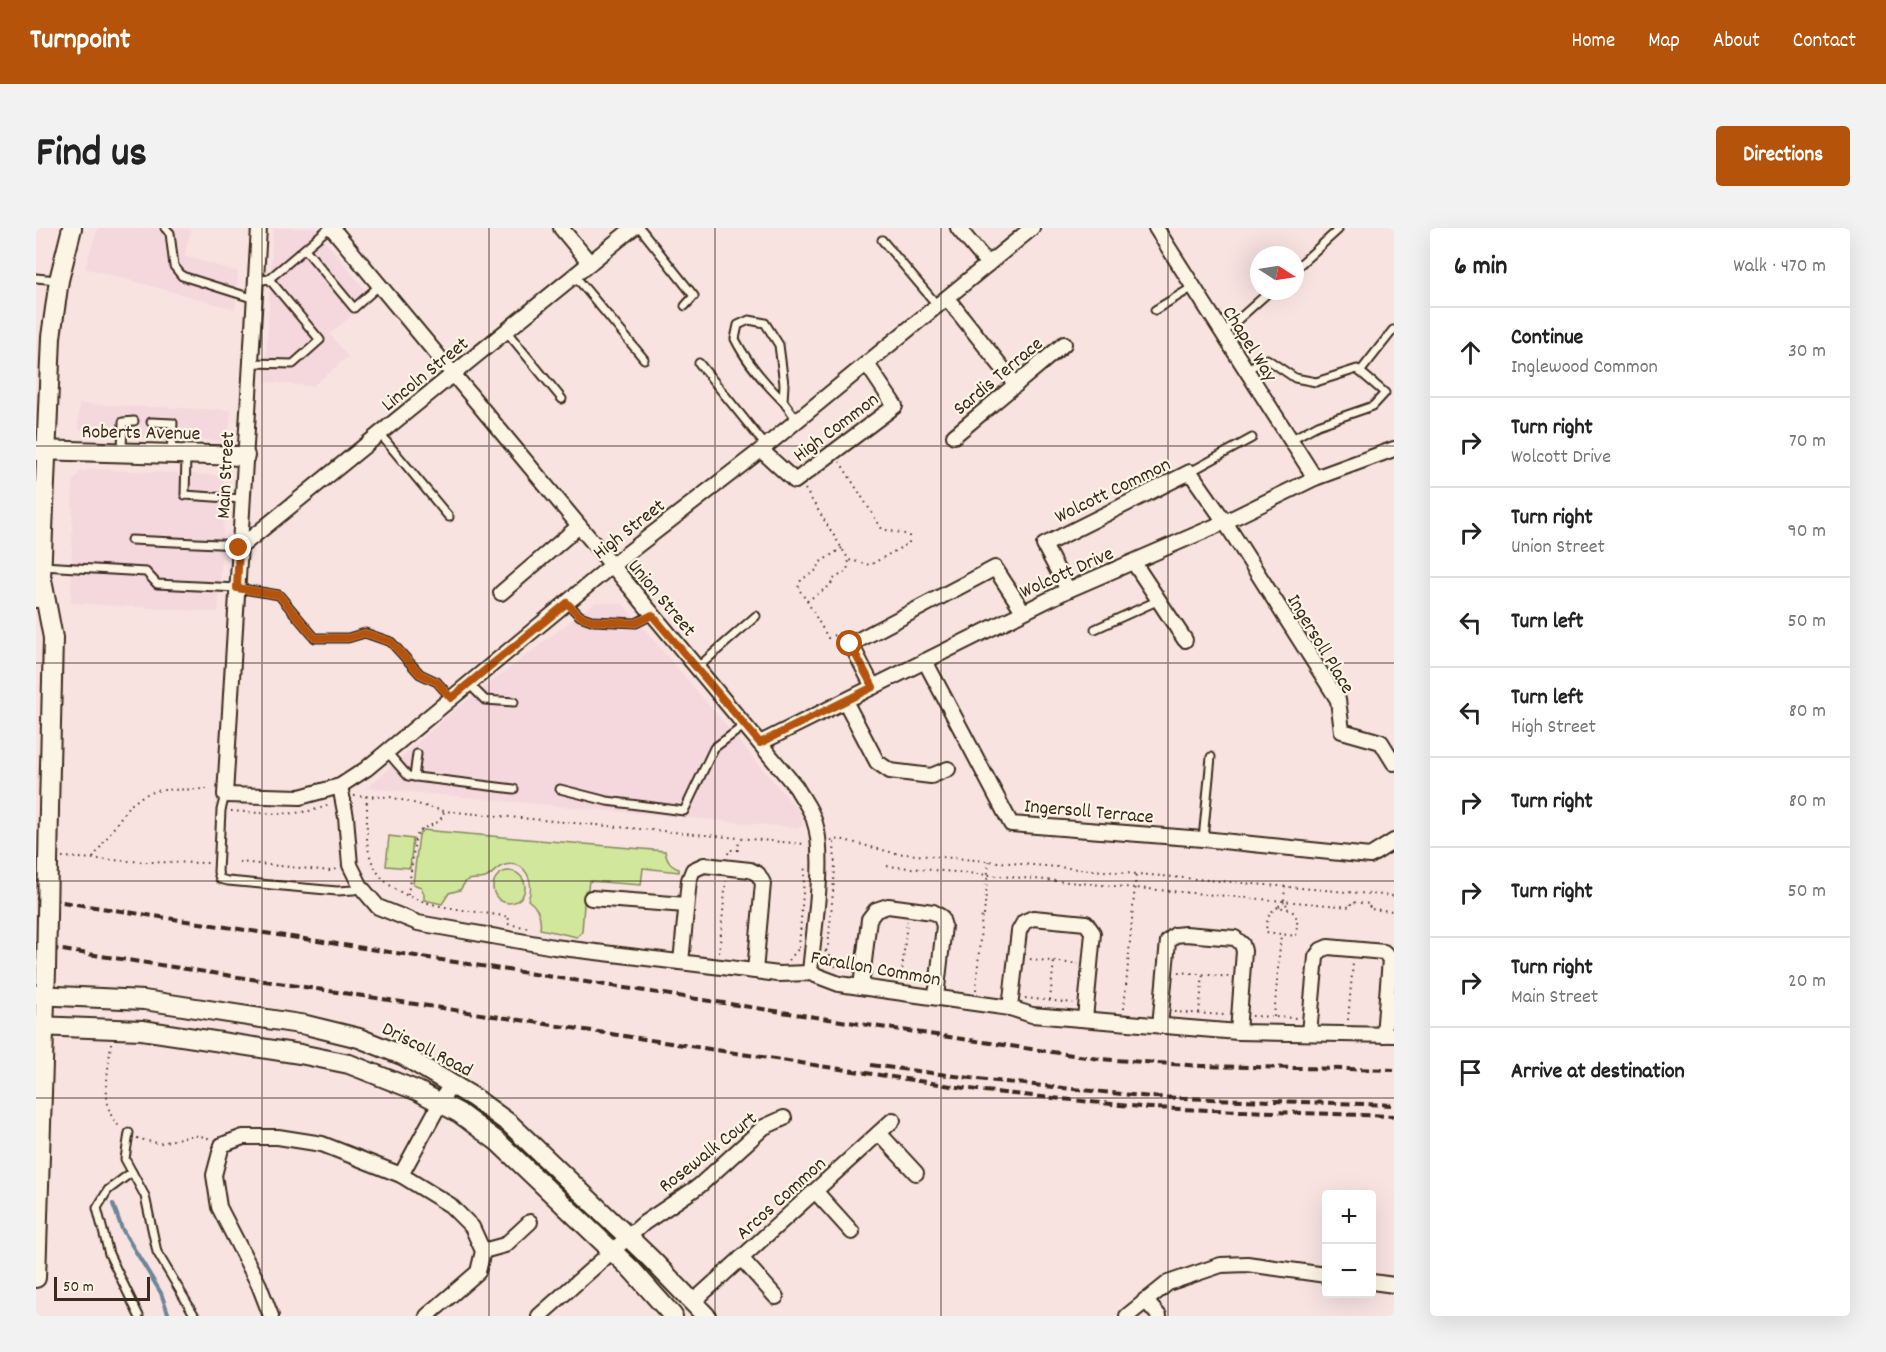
<!DOCTYPE html>
<meta charset="utf-8">
<style>
body{margin:0;font-family:Dekko,sans-serif;background:#f2f2f2;color:#222}
.controls{position:absolute;right:18px;bottom:18px;display:grid;overflow:hidden;border-radius:6px;box-shadow:0 6px 24px #0002}
.controls button{width:54px;height:54px;display:grid;place-items:center;padding:0;border:0;border-bottom:2px solid #e0e0e0;background:#fff;color:#222;font:30px sans-serif}
.compass{position:absolute;left:1214px;top:18px;width:54px;height:54px;border-radius:50%;background:#fff;box-shadow:0 6px 24px #0002;rotate:102deg}
.scale{position:absolute;left:18px;bottom:15px;width:96px;box-sizing:border-box;padding-left:6px;border:3px solid #3b2a1e;border-top:0;font-size:16px;line-height:21px;white-space:nowrap;color:#3b2a1e;-webkit-text-stroke:4px #fcf5e5;paint-order:stroke}
.stop{position:absolute;width:18px;height:18px;margin:-14px;border:4px solid #b45309;border-radius:50%;background:#fff}
.stop.end{background:#b45309;border-color:#fff;box-shadow:0 2px 6px #0008}
.list{margin:0;padding:0;list-style:none}
h2{display:flex;justify-content:space-between;align-items:center;height:78px;margin:0;padding:0 24px;font-size:26px}
h2 small{font-size:20px;font-weight:400;color:#767676}
.list li{display:grid;grid-template-columns:39px 1fr auto;gap:18px;align-items:center;box-sizing:border-box;height:90px;padding:0 24px;border-top:2px solid #e0e0e0}
.list b{display:block;font-size:22px;white-space:nowrap}
.list p{margin:0;font-size:20px;white-space:nowrap;color:#767676}
.list em{font-size:20px;font-style:normal;color:#767676}
.icon{flex:none;width:33px;height:33px;fill:none;stroke:currentColor;stroke-width:2;stroke-linecap:round;stroke-linejoin:round}
.map{position:relative;flex:none;width:1358px;height:1088px;overflow:hidden;border-radius:6px}
header{display:flex;align-items:center;gap:36px;box-sizing:border-box;height:84px;padding:0 30px;background:#b45309;color:#fff}
header strong{font-size:28px}
nav{display:flex;gap:33px;margin-inline-start:auto;font-size:21px}
.intro{display:flex;align-items:center;justify-content:space-between;box-sizing:border-box;height:144px;padding:0 36px}
h1{margin:0;font-size:42px}
.button{padding:15px 27px;border-radius:6px;background:#b45309;color:#fff;font-size:21px;font-weight:700}
main{display:flex;gap:36px;padding:0 36px}
aside{flex:1;background:#fff;border-radius:6px;box-shadow:0 6px 24px #0002}
.map>svg:first-child{display:block}
.built{fill:#f5d7de}
.green{fill:#d0e79c;stroke:#86885d;stroke-width:1.5}
.lines{fill:none;stroke-linecap:round;stroke-linejoin:round}
.stream{stroke:#6c8698;stroke-width:4}
.lane-casing{stroke:#3b2a1e;stroke-width:11}
.street-casing{stroke:#3b2a1e;stroke-width:18}
.secondary-casing{stroke:#3b2a1e;stroke-width:22}
.path{stroke:#3b2a1e;stroke-width:2;stroke-dasharray:1.5 4.5;stroke-linecap:butt}
.lane{stroke:#fcf5e5;stroke-width:7}
.street{stroke:#fcf5e5;stroke-width:14}
.secondary{stroke:#fcf5e5;stroke-width:18}
.rail{stroke:#3b2a1e;stroke-width:4;stroke-dasharray:9 4.5;stroke-linecap:butt}
.secondary-bridge-casing{stroke:#3b2a1e;stroke-width:22;stroke-linecap:butt}
.secondary-bridge{stroke:#fcf5e5;stroke-width:18}
.route{stroke:#b45309;stroke-width:8}
.grid{fill:none;stroke:#3b2a1e;stroke-width:1.5;stroke-opacity:0.55}
.labels{text-anchor:middle;stroke-width:4.5;stroke-linejoin:round;paint-order:stroke}
.street-label{font-size:20px;fill:#3b2a1e;stroke:#fcf5e5}
</style>
<header>
<strong>Turnpoint</strong>
<nav><a>Home</a><a>Map</a><a>About</a><a>Contact</a></nav>
</header>
<div class="intro"><h1>Find us</h1><a class="button">Directions</a></div>
<main>
<div class="map">
<svg width="1358" height="1088" viewBox="0 0 1358 1088">
<rect width="100%" height="100%" fill="#f8e3e1"/>
<filter id="ink" filterUnits="userSpaceOnUse"><feTurbulence type="fractalNoise" baseFrequency=".0167" numOctaves="2"/><feDisplacementMap in="SourceGraphic" scale="12" xChannelSelector="R" yChannelSelector="G"/><feConvolveMatrix kernelMatrix="1 2 1 2 8 2 1 2 1" color-interpolation-filters="sRGB"/></filter>
<g filter="url(#ink)">
<g class="built">
<path d="M62,0H148L155,2L148,28L202,44L199,81L49,40Z"/>
<path d="M237,0H278L336,70L294,106L312,129L277,158L229,154Z"/>
<path d="M43,176L195,182L193,203L191,208L184,213L54,206L44,202L42,196Z"/>
<path d="M56,241L179,247L187,251L190,257L182,384L35,375L37,253L44,244Z"/>
<path d="M560,374L587,376L765,586L768,597L763,600L331,560L415,485Z"/>
</g>
<g class="green">
<path d="M386,602L629,623C631,633 634,638 643,641V644L607,640L605,657L553,653L552,661L549,663L546,704L541,709L504,701C506,688 502,679 492,672C499,655 491,632 469,637C460,639 457,647 449,650C443,652 437,650 430,653L424,662L413,665L406,676L388,672V666L385,659L377,656L383,607Z"/>
<path d="M353,608L377,611L374,640L350,638Z"/>
<circle cx="473" cy="659" r="16"/>
</g>
<g class="lines">
<path class="stream" d="M77,976L86,1001L125,1065L133,1088"/>
<defs>
<g id="lane">
<path d="M129,0L134,5L138,38L146,48L219,71"/>
<path d="M604,0L658,68L649,78"/>
<path d="M846,12L902,78"/>
<path d="M269,21L318,80L344,57"/>
<path d="M1259,41L1302,2L1300,0"/>
<path d="M539,48L608,131"/>
<path d="M0,50L21,52"/>
<path d="M220,53L233,51L293,0"/>
<path d="M1119,82L1157,59"/>
<path d="M471,104L526,171"/>
<path d="M1186,106L1234,63"/>
<path d="M215,135L257,136L284,112L233,51"/>
<path d="M663,135L730,218"/>
<path d="M1209,142L1231,131L1259,150L1280,154L1321,141L1349,165L1337,178L1282,197L1254,212"/>
<path d="M1324,144L1357,102"/>
<path d="M747,173C728,154 711,135 699,111L702,97L713,92L729,95L743,117L748,156L747,173L761,192"/>
<path d="M115,194L137,195L135,225"/>
<path d="M344,206L413,289"/>
<path d="M86,222L87,194L98,193"/>
<path d="M150,229L149,267L206,271"/>
<path d="M1154,244L1216,210"/>
<path d="M95,312L204,317"/>
<path d="M6,338L110,344L121,356L201,360L243,367L279,410H312L329,405L355,414L384,446L401,454L415,470"/>
<path d="M531,375L544,388L558,393L600,395L616,387"/>
<path d="M1059,401L1123,372"/>
<path d="M661,440L720,388"/>
<path d="M433,456L449,472L478,474"/>
<path d="M351,524L372,548L478,561"/>
<path d="M378,549L381,526"/>
<path d="M524,561L571,573L648,583L678,520L709,497"/>
<path d="M189,567L185,582L182,644L184,651L192,653L301,663L318,662L325,659"/>
<path d="M1167,611L1175,529"/>
<path d="M93,905L89,931L109,968L121,1024L159,1088"/>
<path d="M96,944L72,962L61,980L73,1026L103,1088"/>
</g>
<g id="street">
<path d="M223,0L189,567L264,569L304,558L330,541L575,338L725,222L996,0"/>
<path d="M296,0L760,559C766,570 775,581 778,592C791,628 777,705 774,745"/>
<path d="M525,0L554,35"/>
<path d="M922,0L952,36"/>
<path d="M1120,0L1279,250"/>
<path d="M911,70L980,157"/>
<path d="M918,208L1028,116"/>
<path d="M725,222L759,253L859,178L831,136"/>
<path d="M203,320L597,0"/>
<path d="M1098,335L1149,412"/>
<path d="M1032,362L1008,317L1154,244L1189,294L1302,472L1306,503L1345,514L1358,535"/>
<path d="M465,365L543,298"/>
<path d="M889,433L975,596L1167,611L1334,628L1358,613"/>
<path d="M837,459L815,416L959,340L987,383"/>
<path d="M809,473L841,534L854,543L895,548L912,541"/>
<path d="M724,515L1032,362L1189,294L1279,250L1358,221"/>
<path d="M304,558L310,589L314,637L325,659L342,679L382,695L518,719L743,746L774,745L803,756L974,780L996,787L1202,804L1358,807"/>
<path d="M555,670L650,677"/>
<path d="M645,734L653,652L657,642L668,637L714,642L722,646L727,655L719,743"/>
<path d="M825,759L833,691L840,682L852,678L897,684L905,689L908,698L900,769"/>
<path d="M974,780L983,703L988,694L997,690L1050,695L1057,705L1049,791"/>
<path d="M1124,798L1132,713L1139,707L1149,706L1199,710L1206,716L1208,723L1202,804"/>
<path d="M1273,805L1280,729L1285,722L1292,719L1348,724L1354,731L1348,807"/>
<path d="M843,905L880,945"/>
<path d="M365,947L415,855"/>
<path d="M779,963L816,1004"/>
<path d="M447,1023L469,1017L494,994"/>
<path d="M705,1030L740,1069"/>
<path d="M1336,1054L1358,1057"/>
<path d="M1109,1072L1123,1088"/>
<path d="M657,1074L857,892"/>
<path d="M235,1088L223,1057L183,979L178,947L186,917L207,909H242L286,916L365,947L414,977L436,999L447,1023L442,1044L391,1088"/>
<path d="M503,1088L608,995L663,958L728,899L748,890"/>
<path d="M1091,1088L1132,1055L1185,1037L1211,1036L1290,1047"/>
</g>
<g id="secondary">
<path d="M0,222L209,228"/>
<path d="M6,352L17,410L13,581"/>
<path d="M0,370L5,351L15,109L23,52L36,0"/>
<path d="M0,767L108,772L270,797L323,810L368,828L437,869L474,896L615,1031L670,1088"/>
<path d="M0,798L106,802L264,826L313,836L382,863L423,885L462,914L596,1042L637,1088"/>
<path d="M0,1050L10,742"/>
</g>
</defs>
<use href="#lane" class="lane-casing"/>
<use href="#street" class="street-casing"/>
<use href="#secondary" class="secondary-casing"/>
<g class="path">
<path d="M769,261L813,332L834,337L873,315V307L846,301L804,234"/>
<path d="M806,320L783,335L782,341L765,352L762,360L771,373L795,357L796,352L811,343L813,332"/>
<path d="M771,373L792,410L803,405L805,407"/>
<path d="M318,568L354,569L408,583L768,616"/>
<path d="M330,568C333,588 328,609 334,628C349,681 428,680 473,689L472,696"/>
<path d="M195,583C229,585 261,590 293,577"/>
<path d="M795,613L804,611L858,625L1358,668"/>
<path d="M692,626L693,622H702L703,612"/>
<path d="M26,629L111,634L173,635"/>
<path d="M57,630L92,579L108,567L124,562L175,561"/>
<path d="M203,634L295,643L302,640"/>
<path d="M851,638L1315,679V674L1334,676L1333,681L1358,683"/>
<path d="M372,667L379,611C387,592 403,603 408,583"/>
<path d="M1248,673L1242,679L1253,681L1248,673L1249,658"/>
<path d="M1242,679C1231,685 1231,693 1230,704L1260,708C1261,696 1264,688 1253,681"/>
<path d="M472,696L493,700"/>
<path d="M763,720L769,637"/>
<path d="M789,723L796,730L800,740"/>
<path d="M790,723L792,720L799,641L798,613"/>
<path d="M683,725L690,653"/>
<path d="M994,731L1042,736"/>
<path d="M753,732L763,720"/>
<path d="M1143,744L1194,749"/>
<path d="M865,753L871,693"/>
<path d="M940,762L946,686L948,687L953,633"/>
<path d="M989,770L1037,775"/>
<path d="M1014,772L1018,733"/>
<path d="M1088,781L1100,646"/>
<path d="M1138,784L1189,787"/>
<path d="M1163,785L1167,746"/>
<path d="M1216,788L1261,790"/>
<path d="M1238,789L1245,706"/>
<path d="M1312,792L1317,735"/>
<path d="M75,815C73,839 62,885 86,900"/>
<path d="M101,910C108,912 117,915 124,915C143,912 158,902 176,912"/>
</g>
<use href="#lane" class="lane"/>
<use href="#street" class="street"/>
<use href="#secondary" class="secondary"/>
<g class="rail">
<path d="M0,670L838,798L1064,831L1166,838L1358,842"/>
<path d="M0,718L948,863L1114,880L1358,888"/>
<path d="M835,837L950,852L1115,869L1358,877"/>
</g>
<defs>
<path id="secondary-bridge" d="M10,742L13,581"/>
</defs>
<use href="#secondary-bridge" class="secondary-bridge-casing"/>
<use href="#secondary-bridge" class="secondary-bridge"/>
</g>
</g>
<g class="lines" filter="url(#ink)">
<path class="route" d="M203,320L201,360L243,367L279,410H312L329,405L355,414L384,446L401,454L415,470L531,375L544,388L558,393L600,395L616,387L724,515L837,459L814,416"/>
</g>
<path class="grid" d="M226,0V1088M453,0V1088M679,0V1088M905,0V1088M1132,0V1088M0,218H1358M0,435H1358M0,653H1358M0,870H1358"/>
<g class="labels">
<g class="street-label">
<text transform="translate(1215 115) rotate(58)" y="7">Chapel Way</text>
<text transform="translate(388 145) rotate(-39)" y="7">Lincoln Street</text>
<text transform="translate(961 147) rotate(-40)" y="7">Sardis Terrace</text>
<text transform="translate(799 198) rotate(-37)" y="7">High Common</text>
<text transform="translate(105 203) rotate(1)" y="7">Roberts Avenue</text>
<text transform="translate(188 247) rotate(-87)" y="7">Main Street</text>
<text transform="translate(1076 261) rotate(-26)" y="7">Wolcott Common</text>
<text transform="translate(592 300) rotate(-38)" y="7">High Street</text>
<text transform="translate(1030 343) rotate(-24)" y="7">Wolcott Drive</text>
<text transform="translate(627 369) rotate(50)" y="7">Union Street</text>
<text transform="translate(1286 415) rotate(59)" y="7">Ingersoll Place</text>
<text transform="translate(1053 582) rotate(5)" y="7">Ingersoll Terrace</text>
<text transform="translate(840 739) rotate(10)" y="7">Farallon Common</text>
<text transform="translate(392 820) rotate(27)" y="7">Driscoll Road</text>
<text transform="translate(671 923) rotate(-38)" y="7">Rosewalk Court</text>
<text transform="translate(744 969) rotate(-42)" y="7">Arcos Common</text>
</g>
</g>
</svg>
<div class="controls">
<button>+</button>
<button>−</button>
</div>
<svg class="compass" viewBox="-18 -18 36 36"><path d="M0-13l5 13h-10z" fill="#e53935"/><path d="M0 13l5-13h-10z" fill="#767676"/></svg>
<div class="scale">50 m</div>
<div class="stop" style="left:814px;top:416px"></div>
<div class="stop end" style="left:203px;top:320px"></div>
</div>
<aside>
<h2>6 min<small>Walk · 470 m</small></h2>
<ul class="list">
<li><svg class="icon" aria-label="ahead" viewBox="0 0 24 24"><path d="M12 20V5M6 11l6-6 6 6"/></svg><div><b>Continue</b><p>Inglewood Common</p></div><em>30 m</em></li>
<li><svg class="icon" aria-label="right" viewBox="0 0 24 24"><path d="M7 20v-9h11M14 6l5 5-5 5"/></svg><div><b>Turn right</b><p>Wolcott Drive</p></div><em>70 m</em></li>
<li><svg class="icon" aria-label="right" viewBox="0 0 24 24"><path d="M7 20v-9h11M14 6l5 5-5 5"/></svg><div><b>Turn right</b><p>Union Street</p></div><em>90 m</em></li>
<li><svg class="icon" aria-label="left" viewBox="0 0 24 24"><path d="M17 20v-9H6M10 6l-5 5 5 5"/></svg><div><b>Turn left</b></div><em>50 m</em></li>
<li><svg class="icon" aria-label="left" viewBox="0 0 24 24"><path d="M17 20v-9H6M10 6l-5 5 5 5"/></svg><div><b>Turn left</b><p>High Street</p></div><em>80 m</em></li>
<li><svg class="icon" aria-label="right" viewBox="0 0 24 24"><path d="M7 20v-9h11M14 6l5 5-5 5"/></svg><div><b>Turn right</b></div><em>80 m</em></li>
<li><svg class="icon" aria-label="right" viewBox="0 0 24 24"><path d="M7 20v-9h11M14 6l5 5-5 5"/></svg><div><b>Turn right</b></div><em>50 m</em></li>
<li><svg class="icon" aria-label="right" viewBox="0 0 24 24"><path d="M7 20v-9h11M14 6l5 5-5 5"/></svg><div><b>Turn right</b><p>Main Street</p></div><em>20 m</em></li>
<li><svg class="icon" aria-label="arrive" viewBox="0 0 24 24"><path d="M6 21V4h12l-3 4 3 4H6"/></svg><div><b>Arrive at destination</b></div></li>
</ul>
</aside>
</main>
